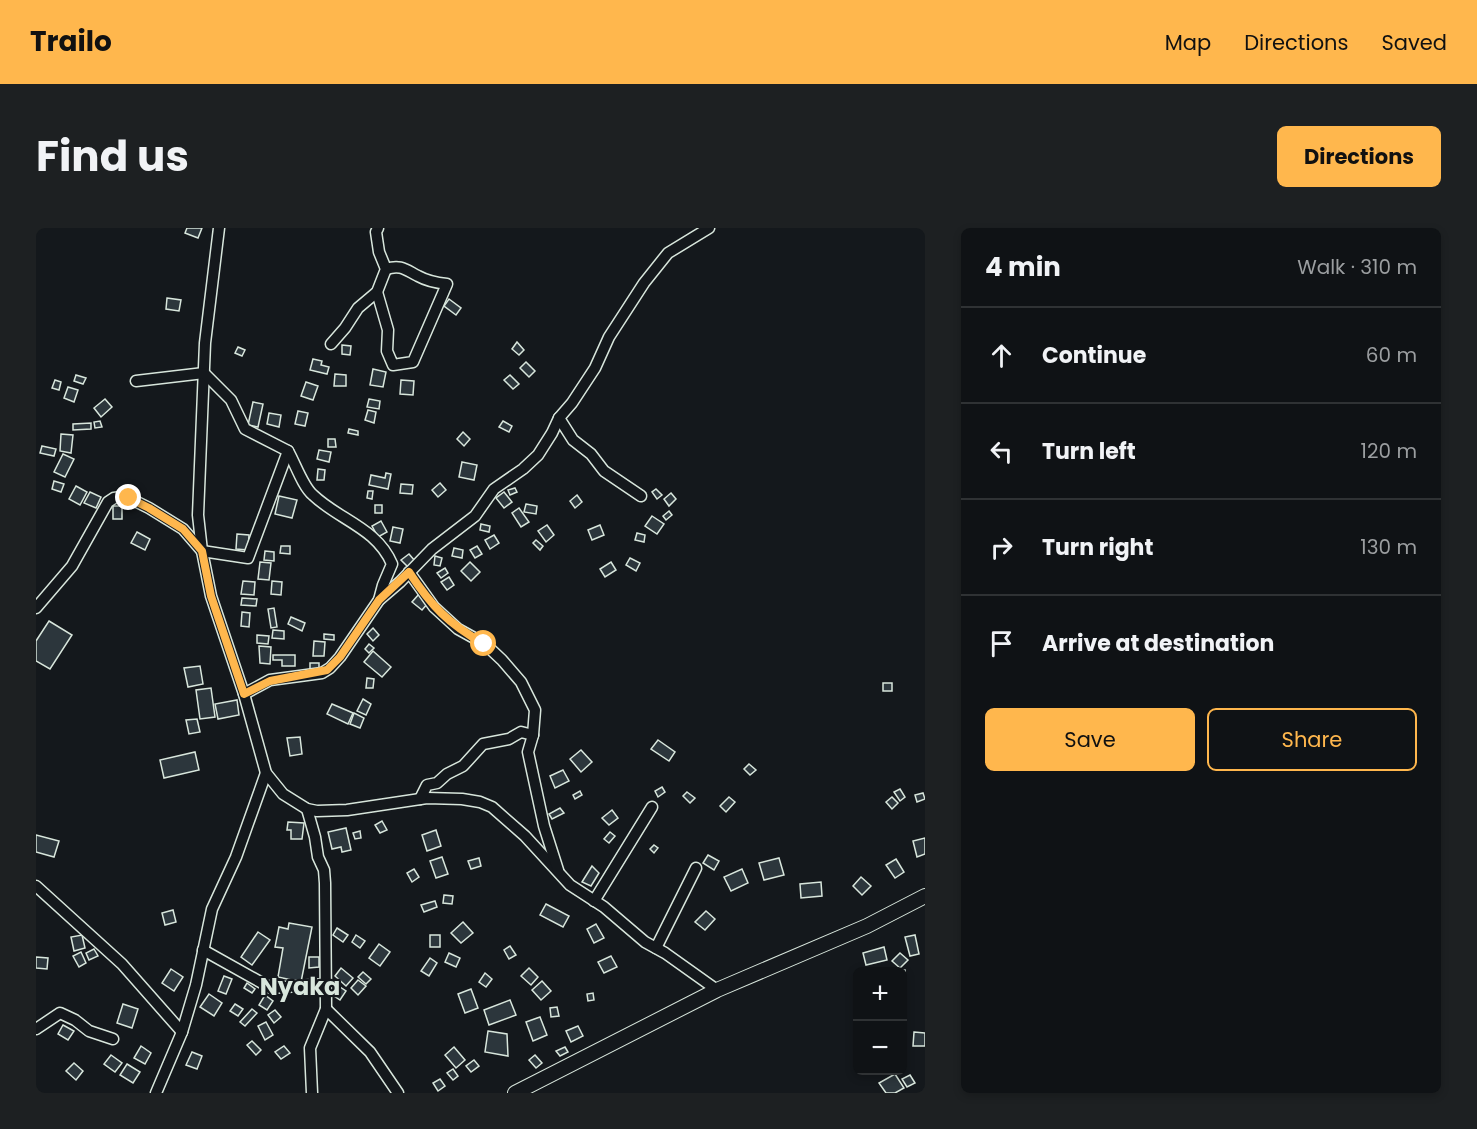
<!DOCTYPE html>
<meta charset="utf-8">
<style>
body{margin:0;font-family:Poppins,sans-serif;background:#1d2022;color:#f1f3f6}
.controls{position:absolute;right:18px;bottom:18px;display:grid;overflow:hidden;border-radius:9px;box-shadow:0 3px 9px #0003}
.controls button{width:54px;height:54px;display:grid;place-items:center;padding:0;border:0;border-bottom:2px solid #2f3234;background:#0f1215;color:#f1f3f6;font:30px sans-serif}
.stop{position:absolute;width:18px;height:18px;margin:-14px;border:4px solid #ffb74d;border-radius:50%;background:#fff}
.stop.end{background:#ffb74d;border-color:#fff;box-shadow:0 2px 6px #0008}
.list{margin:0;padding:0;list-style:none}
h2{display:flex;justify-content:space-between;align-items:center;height:78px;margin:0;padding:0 24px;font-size:26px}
h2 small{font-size:20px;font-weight:400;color:#9b9ea0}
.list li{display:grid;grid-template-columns:39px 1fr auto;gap:18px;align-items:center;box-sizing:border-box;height:96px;padding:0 24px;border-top:2px solid #2f3234}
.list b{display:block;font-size:22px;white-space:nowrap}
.list em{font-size:20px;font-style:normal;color:#9b9ea0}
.actions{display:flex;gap:12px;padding:18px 24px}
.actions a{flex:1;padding:14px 0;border:2px solid #ffb74d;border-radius:9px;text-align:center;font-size:21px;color:#ffb74d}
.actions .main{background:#ffb74d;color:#111}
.icon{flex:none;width:33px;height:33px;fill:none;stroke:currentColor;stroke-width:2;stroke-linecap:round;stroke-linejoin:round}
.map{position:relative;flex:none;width:889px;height:865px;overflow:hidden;border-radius:9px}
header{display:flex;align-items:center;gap:36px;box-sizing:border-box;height:84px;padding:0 30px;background:#ffb74d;color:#111}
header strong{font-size:28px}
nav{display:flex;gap:33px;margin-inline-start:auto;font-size:21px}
.intro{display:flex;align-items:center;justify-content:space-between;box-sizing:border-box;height:144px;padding:0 36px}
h1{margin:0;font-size:42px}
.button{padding:15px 27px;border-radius:9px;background:#ffb74d;color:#111;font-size:21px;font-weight:700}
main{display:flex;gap:36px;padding:0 36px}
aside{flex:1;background:#0f1215;border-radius:9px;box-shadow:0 3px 9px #0003}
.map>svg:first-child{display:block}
.building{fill:#2c363c;stroke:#d8e6dc;stroke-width:1.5}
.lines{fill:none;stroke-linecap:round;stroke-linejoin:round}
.minor-casing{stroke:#d8e6dc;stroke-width:13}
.tertiary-casing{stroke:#d8e6dc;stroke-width:16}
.minor{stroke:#14181c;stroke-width:10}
.tertiary{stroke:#14181c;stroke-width:14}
.route{stroke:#ffb74d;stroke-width:8}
.labels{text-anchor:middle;stroke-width:4.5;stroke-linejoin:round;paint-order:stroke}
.quarter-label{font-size:24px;font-weight:bold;fill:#d8e6dc;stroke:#14181c}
</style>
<header>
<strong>Trailo</strong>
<nav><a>Map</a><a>Directions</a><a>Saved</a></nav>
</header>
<div class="intro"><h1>Find us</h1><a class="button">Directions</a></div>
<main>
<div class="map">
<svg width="889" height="865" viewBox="0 0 889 865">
<rect width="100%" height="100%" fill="#14181c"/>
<g class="building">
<path d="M151,0H166L162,10L149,5Z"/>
<path d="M131,70L145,72L143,83L130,81Z"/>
<path d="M413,71L425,80L420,87L408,78Z"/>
<path d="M481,114L488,122L483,127L476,121Z"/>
<path d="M306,117L315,118L314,127L306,126Z"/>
<path d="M202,119L209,122L206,128L199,125Z"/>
<path d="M277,131L286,133L285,137L293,139L291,146L274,142Z"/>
<path d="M490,134L499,143L493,149L484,140Z"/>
<path d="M337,141L350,144L347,159L334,157Z"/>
<path d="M299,146L310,147V158H298Z"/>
<path d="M40,147L50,150L47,156L38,153Z"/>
<path d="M474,147L483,156L477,161L468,152Z"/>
<path d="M19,152L25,154L23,162L16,160Z"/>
<path d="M365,152L378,153L377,167L364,166Z"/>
<path d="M270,154L282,158L277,172L265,168Z"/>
<path d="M32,159L42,162L38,174L28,170Z"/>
<path d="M69,171L76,179L65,189L58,180Z"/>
<path d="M333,171L344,173L343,181L331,179Z"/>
<path d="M217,174L227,176L222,199L212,197Z"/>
<path d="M332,182L340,184L338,195L329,192Z"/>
<path d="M262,183L272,185L269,198L259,196Z"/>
<path d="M233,185L245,187L243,199L231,196Z"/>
<path d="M64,193L66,199L59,200L58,194Z"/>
<path d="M467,193L476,198L473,204L463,199Z"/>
<path d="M55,195V201L37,202V196Z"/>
<path d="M313,201L322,203V207L312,205Z"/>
<path d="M427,204L434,211L428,218L421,211Z"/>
<path d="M25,206L37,207L35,225L24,223Z"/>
<path d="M292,211H299L300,219H292Z"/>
<path d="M6,218L20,221L18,228L4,225Z"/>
<path d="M283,222L295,224L293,234L281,231Z"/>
<path d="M27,226L38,231L29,249L18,244Z"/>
<path d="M426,234L441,237L438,252L423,249Z"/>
<path d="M282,241L289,242L288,252H281Z"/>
<path d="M350,245L355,246L352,261L333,257L335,247L349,250Z"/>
<path d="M18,253L28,256L25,264L16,261Z"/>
<path d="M404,255L410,262L402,269L396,262Z"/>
<path d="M365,256L377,257L376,266L364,265Z"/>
<path d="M40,258L51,264L44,277L33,271Z"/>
<path d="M479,260L481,264L474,267L472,262Z"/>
<path d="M620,261L626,267L621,271L616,264Z"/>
<path d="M332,263H337L336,271L331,270Z"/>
<path d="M54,264L65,269L60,280L48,275Z"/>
<path d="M468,264L476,274L468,280L460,270Z"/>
<path d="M635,265L640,271L633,278L628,271Z"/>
<path d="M541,267L546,274L539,280L534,273Z"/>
<path d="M243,268L261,272L256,290L239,286Z"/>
<path d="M490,276L501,278L500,286L488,284Z"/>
<rect x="339" y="277" width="7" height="8"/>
<rect x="77" y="278" width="9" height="13"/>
<path d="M483,280L493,294L485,299L476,285Z"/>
<path d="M633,283L636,287L630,292L627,288Z"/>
<path d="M616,288L628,296L621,306L609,298Z"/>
<path d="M345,293L351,304L342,309L336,298Z"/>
<path d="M445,296L454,298L453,304L444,302Z"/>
<path d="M511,297L518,307L510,314L502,303Z"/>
<path d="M564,297L568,307L556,312L552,302Z"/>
<path d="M357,299L367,301L364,315L354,313Z"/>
<path d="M101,304L114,311L109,322L95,315Z"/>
<path d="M601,305L609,307L608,314L599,312Z"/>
<path d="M201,306L213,307L212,322L200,321Z"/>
<path d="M458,307L463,315L454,321L449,312Z"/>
<path d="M500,312L507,318L504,322L497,315Z"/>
<path d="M245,318H254V326L244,325Z"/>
<path d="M441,318L446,326L439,330L434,322Z"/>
<path d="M418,320L427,322L426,330L416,328Z"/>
<path d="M229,323L238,324V333L228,332Z"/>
<path d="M373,326L379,333L372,339L365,332Z"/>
<path d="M399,328L406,330L404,338L398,337Z"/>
<path d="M594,330L604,335L600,343L590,337Z"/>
<path d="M224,334L235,335L233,352L222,351Z"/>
<path d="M434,334L444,344L435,353L425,343Z"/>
<path d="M575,334L580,342L569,349L564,341Z"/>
<path d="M409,340L412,345L405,350L401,345Z"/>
<path d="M413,349L418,357L411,362L405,354Z"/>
<path d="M207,353L219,354L218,367L205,366Z"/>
<path d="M236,353L246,354L245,367L235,366Z"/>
<path d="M383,366L393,374L386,382L376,374Z"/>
<path d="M206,370L221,371L220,378L205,377Z"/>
<path d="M238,380L241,399L235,400L232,381Z"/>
<path d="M206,384L214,385L213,399L205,398Z"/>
<path d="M255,389L269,395L266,403L252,396Z"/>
<path d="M13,393L36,407L14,441L0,433V413Z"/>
<path d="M337,400L343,407L337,413L331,406Z"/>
<path d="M237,402L248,403V411L236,410Z"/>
<path d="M288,406L298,407V412L288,411Z"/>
<path d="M221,407L233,408L232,416L221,415Z"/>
<path d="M278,413L289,414L288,428H277Z"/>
<path d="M333,416L338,420L333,425L329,421Z"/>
<path d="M223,418L235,419L234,436L224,435Z"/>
<path d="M337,423L355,439L346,449L328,434Z"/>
<path d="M237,427H259V438H246V432H237Z"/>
<rect x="274" y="435" width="9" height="8"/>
<path d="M164,438L167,456L152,459L148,440Z"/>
<path d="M331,450L338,451L337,460H330Z"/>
<rect x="847" y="455" width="9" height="8"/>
<path d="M175,460L179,489L164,491L160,462Z"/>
<path d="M327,471L335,476L330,487L321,483Z"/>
<path d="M201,472L203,487L182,491L179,476Z"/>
<path d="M296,476L317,485L312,496L291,486Z"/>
<path d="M318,485L328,490L324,500L314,496Z"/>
<path d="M161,491L164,504L153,506L150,492Z"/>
<path d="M264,509L266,526L254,528L251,510Z"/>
<path d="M622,512L639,524L633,533L615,521Z"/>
<path d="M545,522L556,534L545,544L534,531Z"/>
<path d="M159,524L163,542L128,550L124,532Z"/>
<path d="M713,536L720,542L714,547L708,541Z"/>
<path d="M527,542L533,553L519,560L514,548Z"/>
<path d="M626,559L629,564L622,569L619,563Z"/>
<path d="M864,561L869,569L864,573L858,564Z"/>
<path d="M544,563L546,567L539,571L537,567Z"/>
<path d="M651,564L659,570L654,575L647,568Z"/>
<path d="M887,565L889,571L881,574L879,567Z"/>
<path d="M693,569L699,574L690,584L684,578Z"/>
<path d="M856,569L862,575L856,581L850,574Z"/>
<path d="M524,580L528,585L516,591L513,586Z"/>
<path d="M576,582L582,590L573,597L566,590Z"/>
<path d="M346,593L351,602L344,605L339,597Z"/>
<path d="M252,594L268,595L266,611H255V602H251Z"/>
<path d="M310,600L315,622L306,624L305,619L296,621L292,604Z"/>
<path d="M400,602L405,618L391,623L386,607Z"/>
<path d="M324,603L325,610L319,611L317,605Z"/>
<path d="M574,604L579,608L573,615L568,611Z"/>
<path d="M0,607L23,613L18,629L0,624Z"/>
<path d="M889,610V626L881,629L877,613Z"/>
<path d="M618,617L622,620L618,625L614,621Z"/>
<path d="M672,627L683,633L678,642L667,635Z"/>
<path d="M406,629L412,646L400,650L394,633Z"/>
<path d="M443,630L445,638L435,641L432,633Z"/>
<path d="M743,630L748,647L728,652L723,635Z"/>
<path d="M860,631L868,644L859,650L850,637Z"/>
<path d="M556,638L563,645L555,658L546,654Z"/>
<path d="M378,641L383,649L376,654L371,645Z"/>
<path d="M706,641L712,655L695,663L688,649Z"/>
<path d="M825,649L835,658L826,667L817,658Z"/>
<path d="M785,654L786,668L765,670L764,656Z"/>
<path d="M408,667L417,668L416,676L407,675Z"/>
<path d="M399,673L401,679L388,684L385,677Z"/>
<path d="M510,676L533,688L527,699L504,687Z"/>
<path d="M137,682L140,694L129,697L126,685Z"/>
<path d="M670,683L679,691L669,702L659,694Z"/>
<path d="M427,694L437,705L425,715L415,705Z"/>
<path d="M253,695L276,699L265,754L242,749L247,720L239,719L243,699L252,701Z"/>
<path d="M560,696L568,710L558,715L551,701Z"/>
<path d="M301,700L312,707L307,714L297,707Z"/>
<path d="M222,704L234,712L216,737L205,729Z"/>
<path d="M46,707L49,720L38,723L35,709Z"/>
<path d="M320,707L329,713L324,720L316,714Z"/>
<rect x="394" y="707" width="10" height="12"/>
<path d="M879,707L883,726L874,728L869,709Z"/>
<path d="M343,716L354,724L344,738L333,730Z"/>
<path d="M474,718L480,727L473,731L468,722Z"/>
<path d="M848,719L851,732L830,737L827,725Z"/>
<path d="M58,721L62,728L53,732L50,725Z"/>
<path d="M45,724L50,735L43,739L37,728Z"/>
<path d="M413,725L424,730L420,739L409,734Z"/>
<path d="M864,725L872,732L864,740L856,733Z"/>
<path d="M575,728L581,739L568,745L562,734Z"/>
<path d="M0,729L12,730L11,741L0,740Z"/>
<path d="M273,729H283V739L273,740Z"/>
<path d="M394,730L401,735L393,748L385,743Z"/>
<path d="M305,740L317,750L310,758L299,748Z"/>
<path d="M493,740L502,749L495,757L485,748Z"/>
<path d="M135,741L147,749L138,763L126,755Z"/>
<path d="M855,742H869V752H866V744H855Z"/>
<path d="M327,744L335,751L330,756L322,749Z"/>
<path d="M449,745L456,751L450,759L443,754Z"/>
<path d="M188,748L196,751L190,766L182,763Z"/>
<path d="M322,752L330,758L322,767L315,760Z"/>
<path d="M506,753L515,763L505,772L496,762Z"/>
<path d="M211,755L219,761L216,765L208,760Z"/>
<path d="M301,757L310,763L304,772L295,766Z"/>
<path d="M435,761L442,780L429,785L422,766Z"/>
<path d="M557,765L558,772L552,773L551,766Z"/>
<path d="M173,766L186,775L178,788L164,779Z"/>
<path d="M229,767L237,773L231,782L223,777Z"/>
<path d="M474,772L480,787L453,797L448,782Z"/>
<path d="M87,776L102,781L96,800L81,795Z"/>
<path d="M199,776L207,781L202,788L194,783Z"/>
<path d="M521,779L523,788L515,789L514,780Z"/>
<path d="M216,781L221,785L209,798L204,794Z"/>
<path d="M239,782L245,789L238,795L232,787Z"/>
<path d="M504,789L511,807L497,813L490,794Z"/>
<path d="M230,794L237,807L229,812L222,798Z"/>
<path d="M27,797L38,803L32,812L22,806Z"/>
<path d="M542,798L547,808L535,814L530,803Z"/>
<path d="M452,803L471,806L472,828L449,824Z"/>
<path d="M878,804L889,805V818H877Z"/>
<path d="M216,813L225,822L220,827L211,817Z"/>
<path d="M105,818L115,825L109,836L98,830Z"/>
<path d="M248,818L254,825L245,831L239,824Z"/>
<path d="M418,819L429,832L420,840L409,827Z"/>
<path d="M529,819L532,824L524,828L520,823Z"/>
<path d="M156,824L166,828L161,841L150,837Z"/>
<path d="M75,827L86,835L79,844L68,836Z"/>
<path d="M499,827L506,835L500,840L493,832Z"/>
<path d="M438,832L443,838L435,844L430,838Z"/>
<path d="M38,835L47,843L40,852L30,843Z"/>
<path d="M91,836L104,844L97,855L84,847Z"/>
<path d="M417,841L422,848L417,852L411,845Z"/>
<path d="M859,846L868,860L859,865H850L843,855Z"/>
<path d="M874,847L879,855L871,859L866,851Z"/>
<path d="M404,851L409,858L402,863L397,855Z"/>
</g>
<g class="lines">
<defs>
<g id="minor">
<path d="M183,0L169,115L162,287L166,323L175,368L208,466L230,545L247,566L271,581L281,583L311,582L391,570L426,571L444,574L456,579L489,608L534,657L568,679L609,714L629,725L681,762"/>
<path d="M341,64L352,102L351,123L357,137L377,134L411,56C401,55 391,53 382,48C370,42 365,36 350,41"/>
<path d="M295,116L309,100L322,80L341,64L350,41L343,24L340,4L342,0"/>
<path d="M523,190L537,212L555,226L568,243L605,268"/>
<path d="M252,223C259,235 267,259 277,267C303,292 341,300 356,336L347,357L343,372"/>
<path d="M373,344L398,379L422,401L449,416L466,432L485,454L499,482L497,507L492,524L508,598L522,642"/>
<path d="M0,380L36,338L72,274L78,270L85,269L93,270L113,280L147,301L166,323L212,330L252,223L209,201L195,172L168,145L100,153"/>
<path d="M208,466L234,452L286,445L294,440L304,429L343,372L364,354L396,321L439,288L458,261L487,241L502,227L516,205L523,190L536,175L559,140L573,109L608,55L632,25L673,0"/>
<path d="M384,571L391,557L401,555L411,546L427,538L447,516L473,511L485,504L497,507"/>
<path d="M271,581L279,609L282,629L288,642L289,655L290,781L274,820L276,865"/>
<path d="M0,658L86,736L146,804"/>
<path d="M558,673L616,579"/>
<path d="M620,720L660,640"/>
<path d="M167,722L235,760L290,756"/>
<path d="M290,781L334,824L362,865"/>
<path d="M0,801L24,785L39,792L53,803L77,811"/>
<path d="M120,865L146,804L160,757L176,681L200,629L230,545"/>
</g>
<path id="tertiary" d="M479,865L681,762L831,698L889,668"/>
</defs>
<use href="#minor" class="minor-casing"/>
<use href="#tertiary" class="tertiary-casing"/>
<use href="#minor" class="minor"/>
<use href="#tertiary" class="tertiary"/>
</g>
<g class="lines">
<path class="route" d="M93,270L113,280L147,301L166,323L175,368L208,466L234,453L291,442L304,429L343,372L373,344C396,379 412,395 448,416"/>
</g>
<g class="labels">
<g class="quarter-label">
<text x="264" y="767">Nyaka</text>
</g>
</g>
</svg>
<div class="controls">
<button>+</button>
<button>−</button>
</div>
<div class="stop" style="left:448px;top:416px"></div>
<div class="stop end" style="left:93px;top:270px"></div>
</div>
<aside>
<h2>4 min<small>Walk · 310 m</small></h2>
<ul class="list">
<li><svg class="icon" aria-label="ahead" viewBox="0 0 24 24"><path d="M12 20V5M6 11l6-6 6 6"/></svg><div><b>Continue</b></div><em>60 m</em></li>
<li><svg class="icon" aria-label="left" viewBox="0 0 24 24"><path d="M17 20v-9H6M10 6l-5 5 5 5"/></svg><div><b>Turn left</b></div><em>120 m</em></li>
<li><svg class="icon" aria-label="right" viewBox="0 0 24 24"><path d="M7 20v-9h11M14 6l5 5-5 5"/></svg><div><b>Turn right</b></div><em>130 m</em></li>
<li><svg class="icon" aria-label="arrive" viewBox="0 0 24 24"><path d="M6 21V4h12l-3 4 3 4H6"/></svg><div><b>Arrive at destination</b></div></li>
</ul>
<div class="actions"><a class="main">Save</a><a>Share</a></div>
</aside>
</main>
